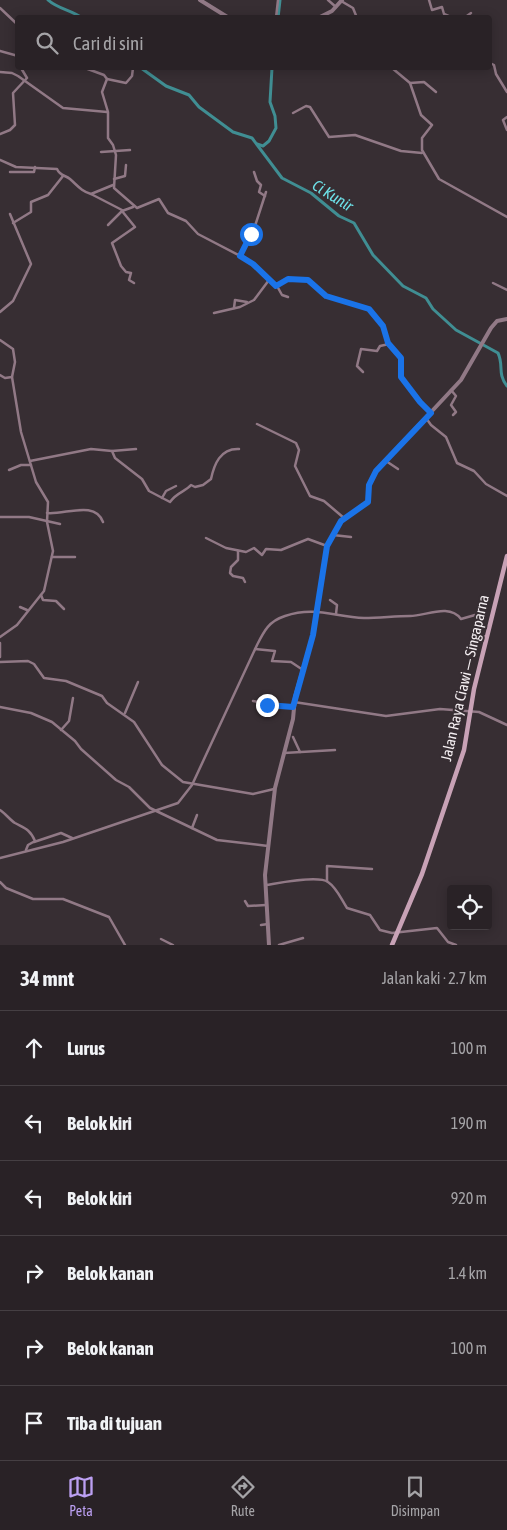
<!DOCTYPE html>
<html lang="id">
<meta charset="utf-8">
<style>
body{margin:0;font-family:"Asap Condensed",sans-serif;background:#352f32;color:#f1f3f6}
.controls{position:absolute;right:15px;bottom:15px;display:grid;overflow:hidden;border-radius:5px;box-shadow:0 2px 12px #0003}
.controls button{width:45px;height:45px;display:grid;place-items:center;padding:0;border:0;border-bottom:1px solid #453f43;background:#292226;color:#f1f3f6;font:25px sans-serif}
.stop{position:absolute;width:15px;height:15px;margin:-11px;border:4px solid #1a73e8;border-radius:50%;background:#fff}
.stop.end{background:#1a73e8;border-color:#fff;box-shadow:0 1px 5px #0008}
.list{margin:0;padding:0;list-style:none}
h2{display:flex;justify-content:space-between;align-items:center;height:65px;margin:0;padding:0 20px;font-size:21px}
h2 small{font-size:16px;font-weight:400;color:#a5a4a7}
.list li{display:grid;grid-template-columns:32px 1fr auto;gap:15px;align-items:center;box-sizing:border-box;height:75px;padding:0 20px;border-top:1px solid #453f43}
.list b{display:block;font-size:19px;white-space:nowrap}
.list em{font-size:16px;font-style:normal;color:#a5a4a7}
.icon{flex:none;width:28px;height:28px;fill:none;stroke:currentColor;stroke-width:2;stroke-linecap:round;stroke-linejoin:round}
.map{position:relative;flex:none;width:507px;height:945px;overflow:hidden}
.search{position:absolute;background:#292226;box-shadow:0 2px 12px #0003;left:15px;right:15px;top:15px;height:55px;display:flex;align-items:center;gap:12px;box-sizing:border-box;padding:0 18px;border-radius:5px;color:#a5a4a7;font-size:19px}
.sheet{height:515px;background:#292226}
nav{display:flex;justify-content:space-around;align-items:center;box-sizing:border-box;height:70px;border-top:1px solid #453f43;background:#292226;font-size:14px;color:#a5a4a7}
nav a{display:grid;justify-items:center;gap:2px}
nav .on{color:#bca0f2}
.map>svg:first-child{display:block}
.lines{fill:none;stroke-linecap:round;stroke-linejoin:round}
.river{stroke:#408e93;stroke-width:3}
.minor{stroke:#917986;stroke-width:2.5}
.tertiary{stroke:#917986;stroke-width:4}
.secondary{stroke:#c8a2b6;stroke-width:4.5}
.route{stroke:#1a73e8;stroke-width:6}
.labels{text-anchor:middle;stroke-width:4;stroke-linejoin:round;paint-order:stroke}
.street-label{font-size:15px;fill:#f5eff2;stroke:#372e33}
.water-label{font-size:16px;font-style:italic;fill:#6ee3ea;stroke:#372e33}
</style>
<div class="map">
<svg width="507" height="945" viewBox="0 0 507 945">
<rect width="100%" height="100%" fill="#372e33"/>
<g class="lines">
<g class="river">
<path d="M48,0C58,9 71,10 82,18"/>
<path d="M278,18L280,0"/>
<path d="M141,68L166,86L189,95L199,107L233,132L252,138L282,178L311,193L339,216L354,223L373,255L403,286L426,298L433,309L456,330L498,353C504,366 497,373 507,386"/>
<path d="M257,144L263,146L269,141L276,128L275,116L270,102L272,68"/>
</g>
<g class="minor">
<path d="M328,0L336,7"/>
<path d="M429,0L432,10L442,7L444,14L453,18"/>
<path d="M341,1L353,8L357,18"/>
<path d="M0,8L18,25"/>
<path d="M276,18L278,0"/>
<path d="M464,18L471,13"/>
<path d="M18,43V55"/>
<path d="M0,51L18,56"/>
<path d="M490,63L494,65L496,74L507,92"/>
<path d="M85,68L104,75L107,79L102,92L108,112V138L113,145L116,155L114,188L137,208L159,199L168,213L186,221L198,234L248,260L276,286L287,279L308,280L326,296L369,309L383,326L388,343L401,358V377L431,413"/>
<path d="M392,68L410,83L421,115L432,125L422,138V150L439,179L507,217"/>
<path d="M0,72L12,73L18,76L63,108L107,112"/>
<path d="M107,79L126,83L132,76L133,68"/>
<path d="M410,83L424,82L436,92"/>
<path d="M293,113L306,106L310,107L329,137L355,135L401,151L422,153"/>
<path d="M507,117L503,120L507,130"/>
<path d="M0,134L10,130L15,125L13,93L27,78L21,68"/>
<path d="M101,152L130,150"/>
<path d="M0,160L16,167L57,169C60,176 65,175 70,179C78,186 81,191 91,194L113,185"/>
<path d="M10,172H34L35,167"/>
<path d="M254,172L257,181L261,185L259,192L265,196"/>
<path d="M114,179L125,176L126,165"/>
<path d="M91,194L122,210"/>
<path d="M133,207L122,211L135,227L112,243L121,266L126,272L131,273L129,280L134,283"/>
<path d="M13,223L31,212V202L48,195L63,176"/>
<path d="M108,225L122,211"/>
<path d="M240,256L254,229L266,192"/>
<path d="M493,283L507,290"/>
<path d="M277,286L282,295L288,297"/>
<path d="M234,308L235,300L247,302"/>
<path d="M0,312L13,301L31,264L10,214"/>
<path d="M214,313L240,307L254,300L269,280"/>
<path d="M0,340L13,349L15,362L12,377L21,432L36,482L48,502L47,522L53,551L44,591L17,625L0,637"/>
<path d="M363,372L357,366L361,349L377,351L380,346L389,344"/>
<path d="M0,375L5,378L12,377"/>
<path d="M451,390L456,396L451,405L456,412L453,415"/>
<path d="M426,418L431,425L446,437L457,463L474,471L486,484L507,496"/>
<path d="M257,424L296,443L299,450L295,466L310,496L324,501L344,518"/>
<path d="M112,451L136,449"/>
<path d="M30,461L91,449L112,451L115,458L142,479L149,491L170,502C177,492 185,492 191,485L195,487L203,485L211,479C214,465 220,448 239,449"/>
<path d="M386,461L398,469"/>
<path d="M9,470L21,465H31"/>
<path d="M162,498L166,491L176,486"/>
<path d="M47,513C65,515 95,500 103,522"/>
<path d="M0,517H29L60,524"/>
<path d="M333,535L351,537"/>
<path d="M206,538L226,548L246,552L254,548L262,555L266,549L281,550L308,539L327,546"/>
<path d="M238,551V560L231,567L230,573L233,576L243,578L245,582"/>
<path d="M52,557H75"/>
<path d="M41,595L43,600L56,601L64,609"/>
<path d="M330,600L337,605L336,614"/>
<path d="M20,607L27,610"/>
<path d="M473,632L477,635L487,637"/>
<path d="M0,643V657"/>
<path d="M255,649L275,651L272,661L291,662L303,670"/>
<path d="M0,662L28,661L34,664L44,678L66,681L102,696L107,703L134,722L162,765L183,782L253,794L274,789"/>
<path d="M253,701L293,707"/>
<path d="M294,702L386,716L440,709L479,712L507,725"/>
<path d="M0,707L31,713L52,722L75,741L81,749L116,780L129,787L150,808L217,840L268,846"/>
<path d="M125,713L138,682"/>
<path d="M61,730L69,721L73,698"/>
<path d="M293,737L300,752"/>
<path d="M284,753L335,750"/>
<path d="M0,810C5,813 10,820 15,823C24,828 30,829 35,841L28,845L26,850"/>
<path d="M192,828L197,815"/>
<path d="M34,842L61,833L72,838"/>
<path d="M0,858L63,842L178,803L192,785L257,645C264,631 269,621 285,616C315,606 335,617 364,618C380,618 395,616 410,616C426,616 449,603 461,619L475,615L480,618"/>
<path d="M327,881V866L372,869"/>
<path d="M0,882L6,888L33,899H63L109,917L125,945"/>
<path d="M266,885C279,883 318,875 328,882C337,888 341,899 347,908L370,915L380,930L392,933L437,928L448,942L456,945"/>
<path d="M245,901L248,906L266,905"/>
<path d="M261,925L268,924"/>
<path d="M161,939L173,945"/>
<path d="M279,945L303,938"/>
</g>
<g class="tertiary">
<path d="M200,0L229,18"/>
<path d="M318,18L332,11L342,0"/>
<path d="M269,945L265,875L275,788L293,719L295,697L313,635L327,546L341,521L368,502L369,485L376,471L461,380L491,328L497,321L507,319"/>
</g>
<path class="secondary" d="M392,945L422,874L464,750L474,689L507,556"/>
</g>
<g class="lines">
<path class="route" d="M251,234L240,256L253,264L276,286L288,279L308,280L326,296L369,309L383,326L388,343L401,358V377L420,402L431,413L376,471L369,485L368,502L341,521L327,546L313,635L293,707L267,705"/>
</g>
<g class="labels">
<g class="street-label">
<text transform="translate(465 678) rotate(-77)" y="5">Jalan Raya Ciawi — Singaparna</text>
</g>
<g class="water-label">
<text transform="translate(333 195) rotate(32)" y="6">Ci Kunir</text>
</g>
</g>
</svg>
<div class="controls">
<button><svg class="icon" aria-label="locate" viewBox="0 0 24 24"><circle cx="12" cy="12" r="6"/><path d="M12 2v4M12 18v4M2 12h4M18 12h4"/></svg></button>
</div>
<div class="stop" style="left:251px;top:234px"></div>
<div class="stop end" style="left:267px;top:705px"></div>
<div class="search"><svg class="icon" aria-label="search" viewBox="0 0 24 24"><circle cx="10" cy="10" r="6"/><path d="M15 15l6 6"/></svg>Cari di sini</div>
</div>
<section class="sheet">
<h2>34 mnt<small>Jalan kaki · 2.7 km</small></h2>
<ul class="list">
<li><svg class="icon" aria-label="ahead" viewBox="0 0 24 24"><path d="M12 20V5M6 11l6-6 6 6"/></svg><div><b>Lurus</b></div><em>100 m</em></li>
<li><svg class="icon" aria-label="left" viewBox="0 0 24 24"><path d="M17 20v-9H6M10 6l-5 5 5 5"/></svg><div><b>Belok kiri</b></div><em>190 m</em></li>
<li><svg class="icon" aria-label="left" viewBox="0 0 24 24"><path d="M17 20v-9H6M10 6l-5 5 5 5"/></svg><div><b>Belok kiri</b></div><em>920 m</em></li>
<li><svg class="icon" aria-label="right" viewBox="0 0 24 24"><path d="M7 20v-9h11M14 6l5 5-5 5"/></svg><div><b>Belok kanan</b></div><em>1.4 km</em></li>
<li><svg class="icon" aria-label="right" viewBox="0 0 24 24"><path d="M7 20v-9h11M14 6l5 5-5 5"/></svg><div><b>Belok kanan</b></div><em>100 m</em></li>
<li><svg class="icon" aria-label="arrive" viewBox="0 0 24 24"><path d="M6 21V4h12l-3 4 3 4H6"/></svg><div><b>Tiba di tujuan</b></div></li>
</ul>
</section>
<nav>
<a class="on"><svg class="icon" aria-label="map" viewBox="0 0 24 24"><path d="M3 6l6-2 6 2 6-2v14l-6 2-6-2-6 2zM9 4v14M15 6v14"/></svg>Peta</a>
<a><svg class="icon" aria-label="directions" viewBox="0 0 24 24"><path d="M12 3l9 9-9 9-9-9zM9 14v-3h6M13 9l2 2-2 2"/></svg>Rute</a>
<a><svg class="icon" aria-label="saved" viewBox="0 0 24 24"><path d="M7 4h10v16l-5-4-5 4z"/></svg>Disimpan</a>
</nav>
